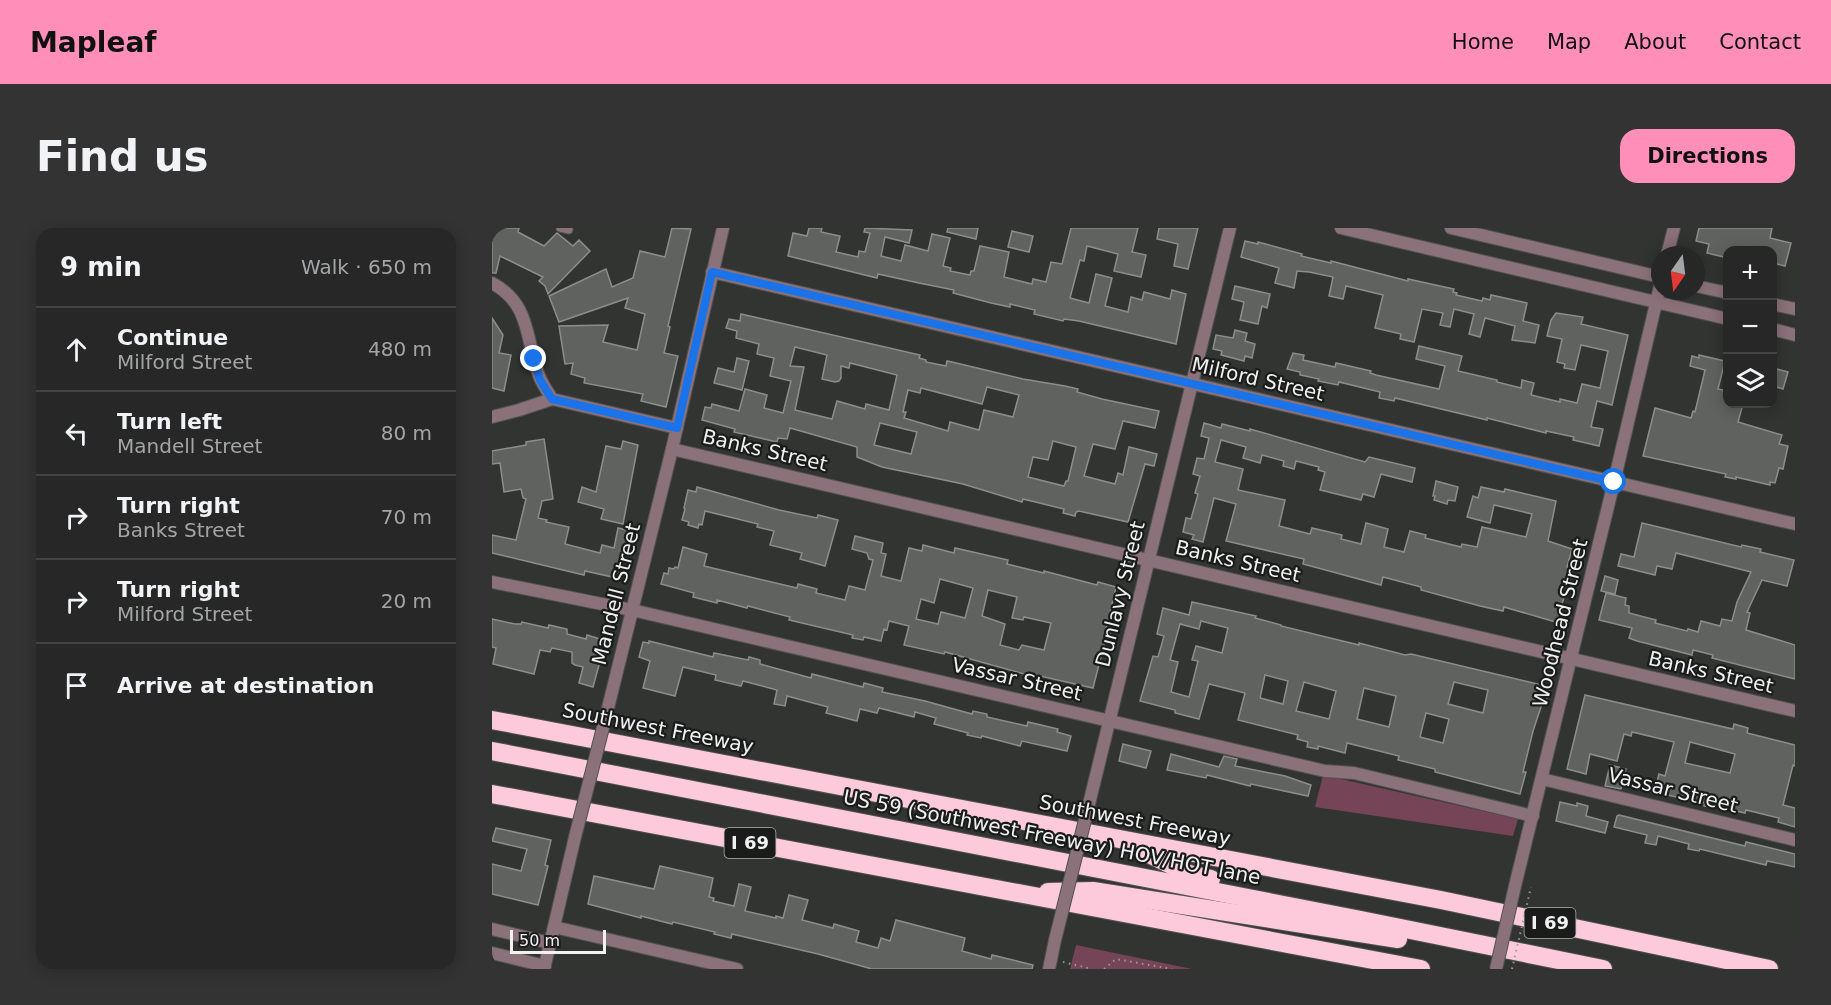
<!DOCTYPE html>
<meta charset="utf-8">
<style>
body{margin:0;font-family:"DejaVu Sans",sans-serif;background:#323332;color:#f1f3f6}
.controls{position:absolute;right:18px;top:18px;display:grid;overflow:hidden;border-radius:12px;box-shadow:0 3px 15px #0003}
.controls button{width:54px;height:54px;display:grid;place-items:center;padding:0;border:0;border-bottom:2px solid #424443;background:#262726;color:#f1f3f6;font:30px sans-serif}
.compass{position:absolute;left:1159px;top:18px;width:54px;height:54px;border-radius:50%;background:#262726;box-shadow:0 3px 15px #0003;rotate:194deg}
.scale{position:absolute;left:18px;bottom:15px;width:96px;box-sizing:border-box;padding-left:6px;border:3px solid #f0f2f1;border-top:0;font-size:16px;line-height:21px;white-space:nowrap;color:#f0f2f1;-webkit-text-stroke:4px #1a1b1a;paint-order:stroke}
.stop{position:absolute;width:18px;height:18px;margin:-14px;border:4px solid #1a73e8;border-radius:50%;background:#fff}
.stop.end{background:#1a73e8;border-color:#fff;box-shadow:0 2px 6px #0008}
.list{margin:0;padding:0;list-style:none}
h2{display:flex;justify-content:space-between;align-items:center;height:78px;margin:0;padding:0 24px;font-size:26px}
h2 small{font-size:20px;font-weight:400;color:#a4a5a7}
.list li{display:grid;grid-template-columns:39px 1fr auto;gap:18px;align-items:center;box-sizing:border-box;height:84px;padding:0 24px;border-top:2px solid #424443}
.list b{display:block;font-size:22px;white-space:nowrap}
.list p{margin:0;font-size:20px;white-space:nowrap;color:#a4a5a7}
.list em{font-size:20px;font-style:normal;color:#a4a5a7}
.icon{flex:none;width:33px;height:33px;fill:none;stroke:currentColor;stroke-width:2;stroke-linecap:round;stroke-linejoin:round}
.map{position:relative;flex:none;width:1303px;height:741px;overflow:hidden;border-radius:18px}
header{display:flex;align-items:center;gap:36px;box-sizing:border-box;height:84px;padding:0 30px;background:#ff8eb9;color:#111}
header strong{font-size:28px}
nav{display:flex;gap:33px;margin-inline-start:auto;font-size:21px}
.intro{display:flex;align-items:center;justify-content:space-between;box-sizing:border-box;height:144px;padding:0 36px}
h1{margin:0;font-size:42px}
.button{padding:15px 27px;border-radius:18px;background:#ff8eb9;color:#111;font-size:21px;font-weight:700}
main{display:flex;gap:36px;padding:0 36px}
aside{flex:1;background:#262726;border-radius:18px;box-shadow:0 3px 15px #0003}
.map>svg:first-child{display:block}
.green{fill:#754456}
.building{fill:#5f625f;stroke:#8b8e8b;stroke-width:1.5;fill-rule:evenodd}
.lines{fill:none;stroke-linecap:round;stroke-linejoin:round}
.service-casing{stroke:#505251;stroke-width:9}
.minor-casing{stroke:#505251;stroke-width:14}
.tertiary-casing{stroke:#505251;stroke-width:14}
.motorway-casing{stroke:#505251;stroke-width:20}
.path{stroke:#989a98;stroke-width:2;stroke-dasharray:1.5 4.5;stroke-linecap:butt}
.service{stroke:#8b717a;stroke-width:7}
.minor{stroke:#8b717a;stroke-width:12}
.tertiary{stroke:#8b717a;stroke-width:12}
.motorway{stroke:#fccadb;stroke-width:18}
.tertiary-bridge-casing{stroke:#505251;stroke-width:14;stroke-linecap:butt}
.path-bridge{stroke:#989a98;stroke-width:2;stroke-dasharray:1.5 4.5;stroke-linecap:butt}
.tertiary-bridge{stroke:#8b717a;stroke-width:12}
.route{stroke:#1a73e8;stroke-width:8}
.labels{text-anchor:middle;stroke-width:4.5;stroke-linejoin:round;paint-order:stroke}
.shield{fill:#1a1b1a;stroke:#b0b2b0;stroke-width:1.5}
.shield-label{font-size:18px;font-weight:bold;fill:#f0f2f1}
.street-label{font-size:20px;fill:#f0f2f1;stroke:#1a1b1a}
</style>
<header>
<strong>Mapleaf</strong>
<nav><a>Home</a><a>Map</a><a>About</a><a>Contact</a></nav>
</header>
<div class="intro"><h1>Find us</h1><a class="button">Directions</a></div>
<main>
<aside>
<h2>9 min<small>Walk · 650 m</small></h2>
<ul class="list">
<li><svg class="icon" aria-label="ahead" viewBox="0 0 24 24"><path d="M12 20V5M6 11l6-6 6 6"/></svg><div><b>Continue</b><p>Milford Street</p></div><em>480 m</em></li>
<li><svg class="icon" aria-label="left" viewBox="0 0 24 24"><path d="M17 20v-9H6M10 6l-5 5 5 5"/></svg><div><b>Turn left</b><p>Mandell Street</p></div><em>80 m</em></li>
<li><svg class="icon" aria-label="right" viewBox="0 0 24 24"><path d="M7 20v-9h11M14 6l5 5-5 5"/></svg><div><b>Turn right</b><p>Banks Street</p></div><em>70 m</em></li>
<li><svg class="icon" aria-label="right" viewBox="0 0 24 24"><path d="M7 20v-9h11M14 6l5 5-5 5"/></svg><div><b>Turn right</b><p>Milford Street</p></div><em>20 m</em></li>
<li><svg class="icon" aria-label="arrive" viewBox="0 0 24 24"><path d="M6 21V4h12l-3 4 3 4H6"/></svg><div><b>Arrive at destination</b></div></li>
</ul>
</aside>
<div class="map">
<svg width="1303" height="741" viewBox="0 0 1303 741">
<rect width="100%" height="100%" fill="#323432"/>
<g class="green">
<path d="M831,547L1026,591L1021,608L823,579Z"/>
<path d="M584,717L700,741H578Z"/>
</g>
<g class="building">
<path d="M3,0H27L26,4L52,18L65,5L81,18L87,12L98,23L56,66L53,58L47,53L51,49L8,28L4,45H0V14Z"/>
<path d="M180,0L199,1L176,98L178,99L172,125L186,128L174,179L149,173L151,166L92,155L93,150L79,146L81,135L73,136L67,98L116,97L111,114L145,122L153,86L133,80L136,70L67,94L57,68L114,41L120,59L141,50L148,23L173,29Z"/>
<path d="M317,0H330L329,4L348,8L344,24L366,29L367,23L373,24L378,5L372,4L373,0L420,2L417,15L393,9L389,28L409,33L413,17L436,23L440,6L458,10L451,38L459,40L458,43L478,47L479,43H482L488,18L517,24L512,49L540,56L541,51L554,54L559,34L570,36L579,0H646L640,24L654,27L649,49L622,43L626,26L595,18L592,33L588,32L578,70L597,75L604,46L620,50L613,78L636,84L639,69L650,72L652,64L678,71L680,62L694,66L684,116L587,93L572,91L571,93L542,86L543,82L518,76V79L499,75L461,65L462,62L427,55L386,46L385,50L296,28L301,5L315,8Z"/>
<path d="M456,0H486L484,11L455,4Z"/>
<path d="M667,0H706L696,41L682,38L686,16L665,11Z"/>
<path d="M1207,0H1280L1278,10L1299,15L1293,38L1281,35V22H1236V27L1233,26L1232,29L1215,25L1217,16L1204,13Z"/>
<path d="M520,3L541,8L537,24L516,19Z"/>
<path d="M753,13L766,16V14L810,26L809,28L839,35V33L916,53V51L962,61L961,64L965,65L964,67L990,73L991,70L998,72L999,67L1035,75L1031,93L1047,97L1043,115L1020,112L1023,98L993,90L988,109L977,106L982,86L962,81L958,99L948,97L951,85L930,81L922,114L908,111L909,106L883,100L891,67L854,58L851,71L837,68L841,49L817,44L805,43L802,60L783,55L787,40L749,29Z"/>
<path d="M743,58L778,66L775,80L770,78L766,96L748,92L752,74L740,71Z"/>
<path d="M1064,85L1091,89L1089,96L1136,107L1120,177L1105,173L1099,199L1111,201L1107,218L1081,212L1082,209L1054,203V205L995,190V192L903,170L902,173L887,170L888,164L847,154L846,157L826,153L827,151L808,147V144L795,141L801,125L812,127L811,132L843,139L844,135L879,143L878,145L884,147L947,161L953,138L924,131L927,118L970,128L966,143L1005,152V154L1029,160L1030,152L1042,155L1039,167L1068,174V171L1085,175L1090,156L1108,160L1116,123L1089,117L1083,142L1072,140L1073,136L1065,134L1070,111L1055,108L1059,92Z"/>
<path d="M249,86L428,127L427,130L434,132V134L454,138L455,133L460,134L531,151L573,158L586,161L585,164L610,171L667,183L663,200L631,193L623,221L601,216L592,248L623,256L626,245L631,247L637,219L665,226L662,238L653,236L636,294L587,283L584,284L583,288L571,285L572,281L531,271L530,274L471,256L390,239L365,229V219L298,200L295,211L286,210L285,214L242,204L243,201L210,192L213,179L219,180L220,176L247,183L253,161L275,167L272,180L291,185L299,153L278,148L282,130L265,126L267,116L244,110L245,103L234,100L237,91L248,93ZM303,119L335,127L330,151L343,154L347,153L349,150V138L357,140L358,135L405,147L397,182L374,176L373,181L345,173L340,191L303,182L312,139L298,138ZM495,159L527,167L521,189L492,182L487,202L458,194L456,203L412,190L414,184H411L416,162L428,165L429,160L490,176ZM388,195L425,204L419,226L382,217ZM561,213L584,219L576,253H574L572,258L536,249L541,229L556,232Z"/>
<path d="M0,90L11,107L7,125L19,127L12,163L0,160Z"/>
<path d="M743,102L755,105L753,113L763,116L760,130L753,128L752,133L729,127L730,123L721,121L724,107L741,110Z"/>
<path d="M1207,127L1233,133L1226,161L1236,163V176H1251L1246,194L1290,207L1287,216L1296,218L1291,241L1287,240L1283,255L1278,254V257L1248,250L1244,249V251L1233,249L1234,246L1151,228L1163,180L1199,190L1201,183L1203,184L1213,142L1198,138L1200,128L1207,130Z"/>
<path d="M245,130L257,133L250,162L222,155L226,140L242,144Z"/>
<path d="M1281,140L1296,144L1291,161L1281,158Z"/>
<path d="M712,195L729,200L730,196L758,203V201L873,234L877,229L923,240L920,254L889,246L882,269L871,266L869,272L828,262L833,244L826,242L827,239L804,233L802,241L791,238L792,233L770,227L768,235L751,230L754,219L729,212L723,234L751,241L746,262L793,272L787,298L818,306L820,300L850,307L849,311L869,316L874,295L896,301L892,319L912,324L918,303L934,307L933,310L969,319L970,316L985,319L990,299L1034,309L1040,286L1002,277L998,295L975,289L981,268L986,270L989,259L1012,264L1013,261L1064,273L1056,313L1080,321L1075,339L1081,341L1069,379H1071L1067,395L1012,379L1011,383L988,378L929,362V359L891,349L889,357L811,336L812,331L734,313L744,276L722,270L711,314L700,311L702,307L691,304L694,290L699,291L706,266L703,265L708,248L701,246L705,230L712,231L717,210L709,208Z"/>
<path d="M52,211L61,271L50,273L46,290L55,292L54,294L77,299L73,316L108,325L110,317L122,320L126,300L144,304L142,314L139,313L138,317L134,316L125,350L93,343L92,347L0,325V307L24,312L34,271L31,270L29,261L12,264L8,235L0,236V223L34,217V214Z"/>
<path d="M131,213L146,217L131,296L109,291L112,281L86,274L90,259L104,264L114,218L129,221Z"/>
<path d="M944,253L966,259L963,273L956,272L955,276L942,272L943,268H941Z"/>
<path d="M205,259L287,282L325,290L326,287L346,292L333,338L308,331L310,325L278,317L282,303L265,299L266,296L213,283L210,297L207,296L206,300L196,297L197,294L190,292L193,281L192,280L196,262L204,264Z"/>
<path d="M1150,295L1249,319L1250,317L1269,321L1268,324L1302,332L1295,358L1270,352L1255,384L1258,385L1254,402L1303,417V451L1220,430L1221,427L1201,422L1200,427L1145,413L1137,410L1140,400L1107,392L1114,365L1134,370L1133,377L1137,378V385L1164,392L1163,395L1195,403L1196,401L1206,404L1209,393L1228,398L1230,391L1240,393L1245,374L1259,344L1184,325L1180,341L1165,338L1163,347L1126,338L1129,326L1142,329Z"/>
<path d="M363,308L391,315L389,325L394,326L389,348L409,353L417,320L430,323L431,317L462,325L463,320L516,332L515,336L552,345V343L605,357L606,354L624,359L614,401L619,403L616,414L613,413L601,460L544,447L543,449L453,424L452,426L412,417L417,398L397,393L395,402L392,401L389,413L372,409L371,412L360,410L361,407L297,392L298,389L256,378L255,380L225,372V375L201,369L202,365L169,356L172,345L176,346L177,340L182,341L183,339L186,340L191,319L215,326L212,338L305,360L306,356L325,361L324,365L353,372L357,358L373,362L381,332L377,331L375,325L360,321ZM448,351L481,360L473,390L449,384L446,396L424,391L429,371L442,375ZM496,362L525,369L520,390L531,392L532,389L559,395L552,422L530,417L527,422L508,417L513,396L490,388Z"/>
<path d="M1113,348L1126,352L1123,366L1109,363Z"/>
<path d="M700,374L764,388L763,390L789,397V398L867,417V415L913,427L919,426L1058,459L1053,477L1050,476L1041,503L1031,544H1034L1028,566L943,544V541L906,532L907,528L855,515L853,525L826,518V521L815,519L816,514L805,511L806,507L746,492L753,465L717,456L707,491L683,485V482L648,473L661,428L666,429L672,408L665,406L671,380L697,387ZM709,393L736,400L730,425L704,418L700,432L706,433L697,469L679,464L686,434L678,432L688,396L707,401ZM773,447L796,453L791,476L768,470ZM812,454L844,463L837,491L804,483ZM962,454L996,462L991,485L956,476ZM872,460L904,468L897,499L865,491ZM934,485L957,491L951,515L928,509Z"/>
<path d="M0,391L23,396H29L30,394L56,400L57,397L75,401V406L94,411L95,407L108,411L107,414L113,415L101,459L87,455L91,439L83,437L80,435V424L60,420L58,424L48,422L42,446L1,436L4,420L0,419Z"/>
<path d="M157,413L221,429L222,425L256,432L257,429L268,432V436L319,450L320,446L371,459L372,455L391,460L390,464L433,473L480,486L481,483L495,486V489L535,498L536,494L566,501L565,504L579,508L575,523L530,513L528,518L490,508L489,510L475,507L476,505L442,496L444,490L423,484L422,489L387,480L385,485L368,481L365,493L334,485L336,479L295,468L293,478L282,476L285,462L251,453L249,458L223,452L224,447L191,439L183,468L151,460L158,433L147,429L151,414L157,415Z"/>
<path d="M1093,467L1241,501L1242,496L1256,500L1255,505L1303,517V538L1301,537L1291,577L1303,580V599L1286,594L1287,590L1254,582L1253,585L1223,578L1222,580L1212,578L1213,575L1156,563L1159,553L1165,554L1167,546L1173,548L1182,514L1140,504L1139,508L1132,506L1125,533L1098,526L1094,546L1075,541ZM1198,514L1243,526L1238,545L1193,535Z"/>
<path d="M631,516L659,523L654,540L627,533Z"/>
<path d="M679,526L727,539L732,528L745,531L743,538L793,548L819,557L816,568L759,556L758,558L715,547L714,550L675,542Z"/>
<path d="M1118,537L1134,541L1129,561L1113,558Z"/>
<path d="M1068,574L1085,578V575L1096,578L1094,588L1116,594L1113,605L1064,593Z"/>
<path d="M1127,587L1253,618L1254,614L1303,626V639L1275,633L1274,637L1208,621L1207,623L1196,621L1197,616L1166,608L1164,617L1153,615L1155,607L1122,599L1125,588Z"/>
<path d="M4,600L59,612L53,637L56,638L46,677L0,666V636L29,643L35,621L0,613Z"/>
<path d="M168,638L221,650L217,669L222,670L221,673L242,678L247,656L259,659L253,683L284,690V688L291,690L297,667L316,672L310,692L341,700L342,696L367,703L364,714L386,720L389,710L398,713L404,692L473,710L470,723L499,731L500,727L541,737L540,741H380L326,726L240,706L239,710L222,706L223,704L181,694L180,696L149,688V690L96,676L102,648L162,661Z"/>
</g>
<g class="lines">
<defs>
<path id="service" d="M68,0L77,2"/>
<g id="minor">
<path d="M849,0L1236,91"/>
<path d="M959,0L1168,49"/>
<path d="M220,44L1303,296"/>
<path d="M0,55C41,77 33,115 48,150C51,157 56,164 60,171"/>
<path d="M1204,58L1236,65"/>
<path d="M1280,76L1303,81"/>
<path d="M1280,101L1303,107"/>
<path d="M0,189L27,182L60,171L185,200"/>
<path d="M180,221L1303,483"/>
<path d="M0,354L140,382L833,543L862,545L1041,588"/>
<path d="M1050,551L1303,612"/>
<path d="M62,699L245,741"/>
<path d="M0,701L58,715"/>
<path d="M0,725L53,738"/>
</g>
<g id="tertiary">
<path d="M1175,27L1182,0"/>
<path d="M115,484L180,221L231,0"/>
<path d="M597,576L738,0"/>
<path d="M1023,658L1122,254L1168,58"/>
<path d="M52,741L83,609"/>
<path d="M557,741L563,712"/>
</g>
<g id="motorway">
<path d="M0,492L949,672L1277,741"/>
<path d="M0,523L869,692L1111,741"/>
<path d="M0,566L929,741"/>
<path d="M651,623L697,646L719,651"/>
<path d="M556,664L601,663L906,711"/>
</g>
</defs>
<use href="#service" class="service-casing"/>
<use href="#minor" class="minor-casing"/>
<use href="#tertiary" class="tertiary-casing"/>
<use href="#motorway" class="motorway-casing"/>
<g class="path">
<path d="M571,734L600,741"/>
<path d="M612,741L624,731L680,741"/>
</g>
<use href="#service" class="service"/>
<use href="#minor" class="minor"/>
<use href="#tertiary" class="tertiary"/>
<use href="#motorway" class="motorway"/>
<defs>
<g id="tertiary-bridge">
<path d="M83,609L115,484"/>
<path d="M563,712L597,576"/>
<path d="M1004,741L1023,658"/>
</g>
</defs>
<use href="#tertiary-bridge" class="tertiary-bridge-casing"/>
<path class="path-bridge" d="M1020,741L1039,659"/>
<use href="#tertiary-bridge" class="tertiary-bridge"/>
</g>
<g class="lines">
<path class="route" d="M42,131L48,152L60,171L185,200L220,44L1122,254"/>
</g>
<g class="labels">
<g class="shield">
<rect x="232.5" y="600" width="51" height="30" rx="4.5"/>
<rect x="1032.5" y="680" width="51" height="30" rx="4.5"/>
</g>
<g class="shield-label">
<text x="258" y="621">I 69</text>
<text x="1058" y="701">I 69</text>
</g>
<g class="street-label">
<text transform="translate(766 151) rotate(13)" y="7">Milford Street</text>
<text transform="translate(273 222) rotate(13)" y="7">Banks Street</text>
<text transform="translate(746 333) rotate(13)" y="7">Banks Street</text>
<text transform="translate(124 366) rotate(-76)" y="7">Mandell Street</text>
<text transform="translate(628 366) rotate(-76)" y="7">Dunlavy Street</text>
<text transform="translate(1068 395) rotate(-76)" y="7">Woodhead Street</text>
<text transform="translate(1219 444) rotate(13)" y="7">Banks Street</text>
<text transform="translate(525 451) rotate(13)" y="7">Vassar Street</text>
<text transform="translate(166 500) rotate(11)" y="7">Southwest Freeway</text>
<text transform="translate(1181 562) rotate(14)" y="7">Vassar Street</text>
<text transform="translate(643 592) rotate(11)" y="7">Southwest Freeway</text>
<text transform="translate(560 609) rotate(11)" y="7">US 59 (Southwest Freeway) HOV/HOT lane</text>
</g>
</g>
</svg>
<div class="controls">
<button>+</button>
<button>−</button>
<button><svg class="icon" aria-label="layers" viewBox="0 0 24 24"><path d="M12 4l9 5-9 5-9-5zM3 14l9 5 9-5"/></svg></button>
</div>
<svg class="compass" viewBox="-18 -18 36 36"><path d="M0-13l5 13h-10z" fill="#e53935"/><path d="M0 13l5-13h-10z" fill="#a4a5a7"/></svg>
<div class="scale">50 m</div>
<div class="stop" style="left:1122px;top:254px"></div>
<div class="stop end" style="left:42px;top:131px"></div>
</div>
</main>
